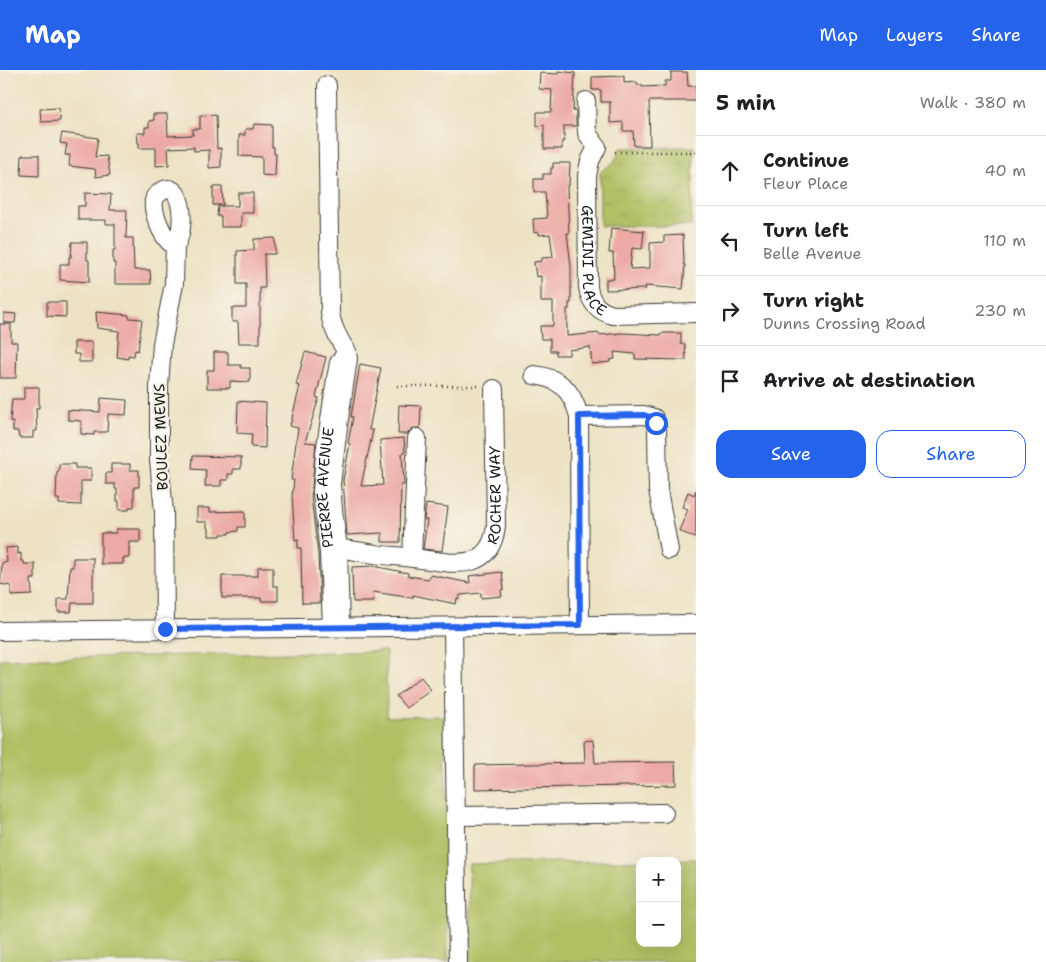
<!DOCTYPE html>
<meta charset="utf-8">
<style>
body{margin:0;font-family:"Shantell Sans",sans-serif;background:#f2f2f2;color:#202124}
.controls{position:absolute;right:15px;bottom:15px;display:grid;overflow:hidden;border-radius:10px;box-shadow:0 5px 20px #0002}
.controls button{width:45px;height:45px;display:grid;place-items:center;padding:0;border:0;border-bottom:1px solid #e0e0e0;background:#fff;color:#202124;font:25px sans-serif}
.stop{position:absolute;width:15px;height:15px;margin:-11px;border:4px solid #2563eb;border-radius:50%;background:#fff}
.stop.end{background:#2563eb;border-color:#fff;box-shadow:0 1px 5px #0008}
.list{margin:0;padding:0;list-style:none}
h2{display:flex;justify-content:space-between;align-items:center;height:65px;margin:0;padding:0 20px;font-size:21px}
h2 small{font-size:16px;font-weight:400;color:#757577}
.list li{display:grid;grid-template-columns:32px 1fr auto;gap:15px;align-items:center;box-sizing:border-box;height:70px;padding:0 20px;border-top:1px solid #e0e0e0}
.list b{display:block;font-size:19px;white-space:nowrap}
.list p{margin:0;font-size:16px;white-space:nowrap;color:#757577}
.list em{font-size:16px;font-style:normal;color:#757577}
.actions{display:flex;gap:10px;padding:15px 20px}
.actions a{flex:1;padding:11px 0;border:1px solid #2563eb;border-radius:15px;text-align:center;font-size:18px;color:#2563eb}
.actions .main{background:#2563eb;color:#fff}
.icon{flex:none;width:28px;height:28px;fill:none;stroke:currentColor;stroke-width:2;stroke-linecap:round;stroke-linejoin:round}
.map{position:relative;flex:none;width:696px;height:892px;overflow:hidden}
header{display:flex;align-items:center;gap:30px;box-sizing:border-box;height:70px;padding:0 25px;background:#2563eb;color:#fff}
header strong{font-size:24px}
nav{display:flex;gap:28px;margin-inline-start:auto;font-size:18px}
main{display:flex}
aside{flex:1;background:#fff}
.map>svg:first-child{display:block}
.grass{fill:#b0c063;stroke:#666e40;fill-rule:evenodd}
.park{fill:url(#park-tufts);stroke:#666e40}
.building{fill:#eda9a4}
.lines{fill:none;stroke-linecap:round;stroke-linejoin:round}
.minor-casing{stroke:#3b3a35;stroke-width:20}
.path{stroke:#3b3a35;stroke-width:2.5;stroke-dasharray:1 4;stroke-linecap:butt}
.minor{stroke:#fff;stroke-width:18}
.route{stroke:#2563eb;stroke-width:6}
.labels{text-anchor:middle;stroke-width:5;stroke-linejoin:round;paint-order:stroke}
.street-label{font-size:15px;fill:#1c1c1c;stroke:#f7f3e8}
</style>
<header>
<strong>Map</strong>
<nav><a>Map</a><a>Layers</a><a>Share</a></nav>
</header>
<main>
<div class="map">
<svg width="696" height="892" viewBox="0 0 696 892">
<defs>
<pattern id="park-tufts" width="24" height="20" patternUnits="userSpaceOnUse" patternTransform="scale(1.25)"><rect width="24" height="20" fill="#b0c063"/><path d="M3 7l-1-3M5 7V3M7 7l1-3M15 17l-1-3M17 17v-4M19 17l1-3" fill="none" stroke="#97a455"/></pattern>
</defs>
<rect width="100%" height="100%" fill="#f7f3e8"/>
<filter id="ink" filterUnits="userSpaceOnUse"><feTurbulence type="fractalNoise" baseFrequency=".02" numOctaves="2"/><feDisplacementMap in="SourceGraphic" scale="10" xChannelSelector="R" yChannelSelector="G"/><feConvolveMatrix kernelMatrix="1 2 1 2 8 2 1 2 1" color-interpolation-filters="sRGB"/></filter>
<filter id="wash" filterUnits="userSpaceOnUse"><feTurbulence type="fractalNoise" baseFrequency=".0096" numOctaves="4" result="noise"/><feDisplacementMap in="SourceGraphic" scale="20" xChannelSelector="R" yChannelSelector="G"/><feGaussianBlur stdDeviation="1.12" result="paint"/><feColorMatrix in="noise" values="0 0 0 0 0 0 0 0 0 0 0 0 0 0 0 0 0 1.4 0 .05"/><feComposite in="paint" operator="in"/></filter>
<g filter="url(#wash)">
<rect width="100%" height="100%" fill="#ede2c3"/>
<g class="grass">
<path d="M386,581L387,647L445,646L448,892H0V589Z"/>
<path d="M696,789V892H470L469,794ZM640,791H677V873H640Z"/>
</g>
<path class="park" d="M694,77L691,156H600V104C602,99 605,99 609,96C616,91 618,85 620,78Z"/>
<g id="blocks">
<g class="building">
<path d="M558,1L575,3L573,41H576V56H564V71H562V79H544V55L537,56V42H551L552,20L539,19L540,3L558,4Z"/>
<path d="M671,2H687L688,16H696V31H649L650,76H634L633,61H623V52L610,53V32H601V20H592V7L624,6V13L637,12V15H642V17L665,16V11H671Z"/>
<path d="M59,38L60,51L41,52L40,39Z"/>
<path d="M153,44H167L168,66L193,65V59H200V46L216,45L217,79L221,78V97L209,98V80L194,81V77L168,78L169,95L156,96V78H139V73H138L137,63H145V57H149V51L154,50Z"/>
<path d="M254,54L272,55V77H274V84H276L275,106L262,105V87L239,86V65H245V59H253Z"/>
<path d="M62,63L98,68L95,87L107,86L110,105L96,107L95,99L69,96L70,85H65L67,74L60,73Z"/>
<path d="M22,85H39V106L21,105Z"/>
<path d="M553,93H570L569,116H567L569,163H567L571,196V233H569V239H567V266L599,263V265L622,263L661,265V263H681V274H685L686,290L635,289V284L614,282L615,289L610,290V292L592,294L590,277L569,280V285H556V281H550V269H541L540,256H553V232H541V206L536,207L534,192L542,191V188L553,187L550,164L539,165V162L534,163L533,149L547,148L545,122H534V109H543V104H551V98H553Z"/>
<path d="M213,117H222L223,135H213Z"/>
<path d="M85,123L111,124L110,140H127L126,168H133L134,200H150L151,214H115V193H113V180H115V154H106V150H78V136H85Z"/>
<path d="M238,123H253V143H241V157H221V146H217L218,136H238Z"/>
<path d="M611,158L644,161L642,179L632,178L630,199L650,198V173L664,172V166L683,165L684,195H685L683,219L645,216L646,219L606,220V209H614L613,183H609Z"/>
<path d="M275,168V184H264L265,218H260V273H239L238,252H232V238H246V214H237V181L254,180V169Z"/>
<path d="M72,172H87V190H89V212L60,210V194H69V187H71Z"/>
<path d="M47,232H66V247L47,246Z"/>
<path d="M96,242L129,245V248L142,249L138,281L135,280L134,286L128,285V289L117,287L119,261L97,258Z"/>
<path d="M4,243L16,244L15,253H4Z"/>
<path d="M0,254H11V272H17L16,308H0Z"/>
<path d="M74,272H92V292H79V284H74Z"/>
<path d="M214,282H228V295H241V298H250V312L230,311V318H207V300H214Z"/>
<path d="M305,282L326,287L316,327L319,328L305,372L316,373L311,427L318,484L320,533H302L301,478H298V469L295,470L292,426L294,410H291L298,358L290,356L300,316L296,315Z"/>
<path d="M360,294L381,298L369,360H373L361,416L383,415L380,370L404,368L405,382L402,383L404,415H401L400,472H382V463L347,465L343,410L350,374L348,373L353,347H351Z"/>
<path d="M24,317H39V338H36L37,361H33V368H19L18,361H13V352H10L12,329H24Z"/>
<path d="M101,328L127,330L126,345L108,344L107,362H94V365L81,364V351L68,350V340L100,342Z"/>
<path d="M238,331L266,333L265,378L251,377L252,364L237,363Z"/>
<path d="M399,335L421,336L420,358H413L407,364H398Z"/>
<path d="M193,386L241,387V399H233V404H228V410H221V416H205L206,400L192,399Z"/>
<path d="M59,394H75V398H91V411H81V435L59,434V429H56L57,402H59Z"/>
<path d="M111,394H130V400H139V417H134V437H129V440H119V431H117V419H115V414H106V403H111Z"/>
<path d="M696,420V468L679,461L688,439L682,437L688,422L694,425Z"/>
<path d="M426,434L448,437L442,481L423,479L427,450H424Z"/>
<path d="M197,438H210V442L245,441V457H238V461L229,462V464H221V466H209V458H207V452H197Z"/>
<path d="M116,459H140V472H129V488H123V494H101V463H116Z"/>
<path d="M18,477V484L21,483V491H24V494H35V509H31L32,525L11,526V516L0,514L2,493L7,492L6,478Z"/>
<path d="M73,488H93V533H72L71,542H58V529H68L70,497H73Z"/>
<path d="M373,496L408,503V506L429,509L430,505L470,513L469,506L502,502L504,519L501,520L502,526L481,528V523L460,525L459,529L457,528L456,534L413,525V528L373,522L374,532H353L352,497Z"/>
<path d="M258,497H273V516H278V531H261V528H222V506H258Z"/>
<path d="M421,607L431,620L406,638L396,626Z"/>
<path d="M593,670L595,693L675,692L676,715L475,719V695L585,693L584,671Z"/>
</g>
</g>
</g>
<g filter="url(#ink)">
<use href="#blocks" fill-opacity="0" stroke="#3b3a35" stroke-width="1"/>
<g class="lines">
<defs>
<g id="minor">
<path d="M327,15L330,243C332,258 339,270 347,282"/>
<path id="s1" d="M586,31L587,63L597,77L590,91L587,106L588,217C590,232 598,241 613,245L696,243"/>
<path d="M534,305C561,308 572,321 579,346L580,555"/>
<path d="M579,346L644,345L654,348L657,358L658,420L669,480"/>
<path id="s2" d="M329,478C345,478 359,482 375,484C387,486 400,486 413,488C448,492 490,506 496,456L494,319"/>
<path d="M412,487L417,368"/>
<path id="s3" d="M332,557L329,483L322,422L325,383L336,309L339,293L347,282L348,289L339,349L331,414L333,440L338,478L340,557"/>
<path d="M453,557L458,892"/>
<path d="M165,559L164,442L159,390V316L162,274L174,214L175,176C163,170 150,140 155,127C182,98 188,157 175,176"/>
<path d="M0,561L696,554"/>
<path d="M457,746L664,743"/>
</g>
</defs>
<use href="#minor" class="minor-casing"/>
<g class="path">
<path d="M615,82H696"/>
<path d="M397,316H480"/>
</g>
<use href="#minor" class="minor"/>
</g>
</g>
<g class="lines" filter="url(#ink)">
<path class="route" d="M165,559L580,555L579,346L644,345L654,348L656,353"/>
</g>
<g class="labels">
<g class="street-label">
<text dy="5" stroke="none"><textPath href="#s1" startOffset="166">GEMINI PLACE</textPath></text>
<text transform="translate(161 367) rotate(-92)" y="5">BOULEZ MEWS</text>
<text dy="5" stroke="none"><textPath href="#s3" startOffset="140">PIERRE AVENUE</textPath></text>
<text dy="5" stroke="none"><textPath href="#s2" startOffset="220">ROCHER WAY</textPath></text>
</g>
</g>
</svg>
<div class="controls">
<button>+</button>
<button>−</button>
</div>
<div class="stop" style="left:656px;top:353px"></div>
<div class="stop end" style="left:165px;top:559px"></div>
</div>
<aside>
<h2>5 min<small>Walk · 380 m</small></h2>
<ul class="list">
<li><svg class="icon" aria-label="ahead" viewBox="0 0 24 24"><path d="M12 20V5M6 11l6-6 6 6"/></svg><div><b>Continue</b><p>Fleur Place</p></div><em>40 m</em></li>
<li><svg class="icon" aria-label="left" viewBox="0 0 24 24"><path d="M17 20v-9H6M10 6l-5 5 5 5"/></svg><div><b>Turn left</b><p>Belle Avenue</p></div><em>110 m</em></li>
<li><svg class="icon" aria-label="right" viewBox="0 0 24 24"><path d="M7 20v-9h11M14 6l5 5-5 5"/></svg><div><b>Turn right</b><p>Dunns Crossing Road</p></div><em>230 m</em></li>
<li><svg class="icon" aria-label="arrive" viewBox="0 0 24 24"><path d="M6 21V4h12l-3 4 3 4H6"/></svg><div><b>Arrive at destination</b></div></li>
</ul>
<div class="actions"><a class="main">Save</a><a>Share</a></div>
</aside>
</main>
